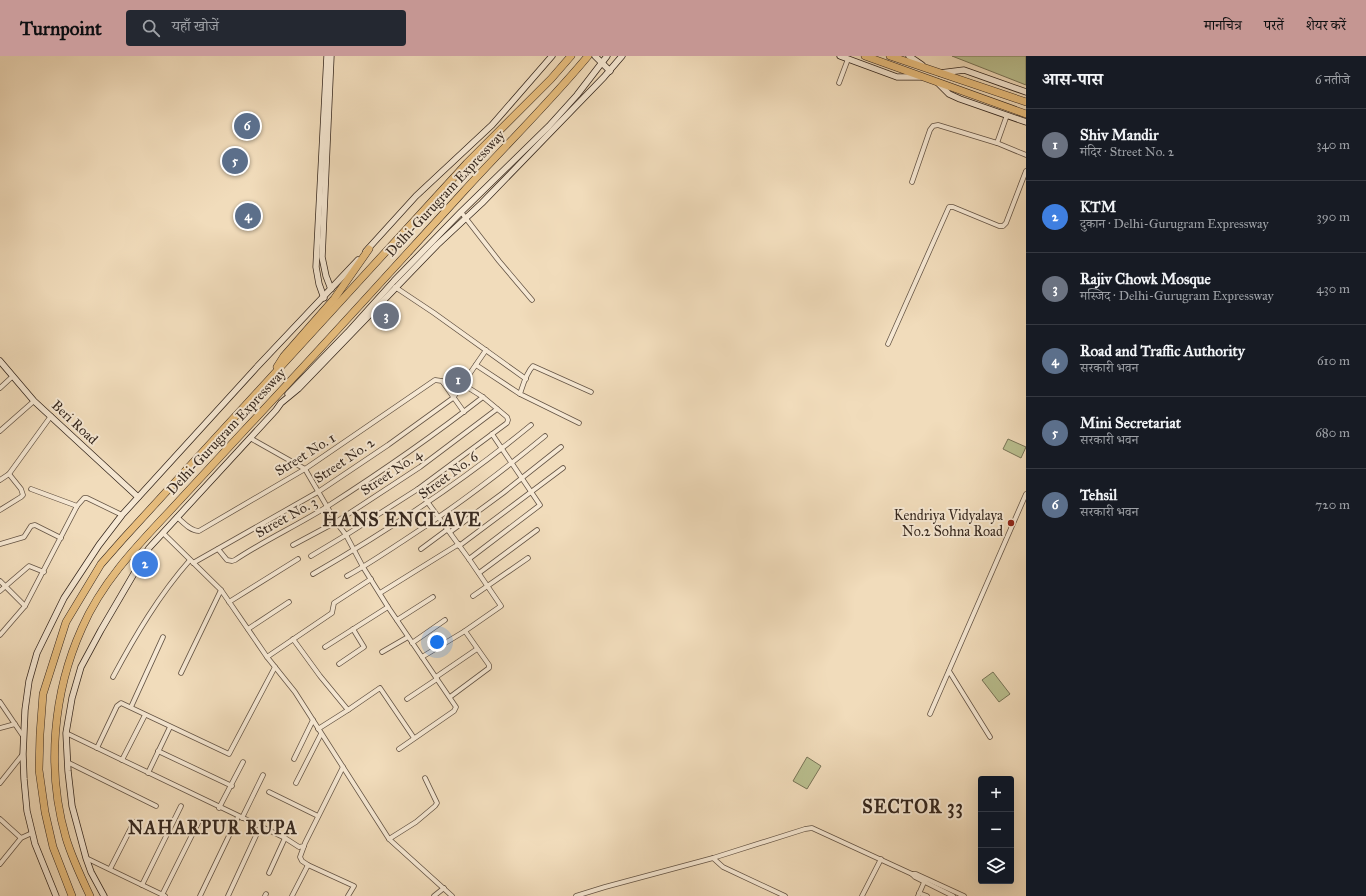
<!DOCTYPE html>
<html lang="hi">
<meta charset="utf-8">
<style>
body{margin:0;font-family:"IM FELL Great Primer","Noto Serif Devanagari",serif;background:#242831;color:#f1f3f6}
.controls{position:absolute;right:12px;bottom:12px;display:grid;overflow:hidden;border-radius:4px;box-shadow:0 4px 16px #0002}
.controls button{width:36px;height:36px;display:grid;place-items:center;padding:0;border:0;border-bottom:1px solid #363941;background:#171b24;color:#f1f3f6;font:20px sans-serif}
.you{position:absolute;left:437px;top:586px;width:14px;height:14px;margin:-10px;border:3px solid #fff;border-radius:50%;background:#1a73e8;box-shadow:0 0 0 6px #1a73e833}
.badge{display:grid;place-items:center;width:26px;height:26px;border-radius:50%;background:#c59692;color:#fff;font-size:13px;font-weight:700}
.pin{position:absolute;translate:-50% -50%;border:2px solid #fff;box-shadow:0 1px 4px #0006}
.list{margin:0;padding:0;list-style:none}
h2{display:flex;justify-content:space-between;align-items:center;height:52px;margin:0;padding:0 16px;font-size:17px}
h2 small{font-size:13px;font-weight:400;color:#9ea1a6}
.list li{display:grid;grid-template-columns:26px 1fr auto;gap:12px;align-items:center;box-sizing:border-box;height:72px;padding:0 16px;border-top:1px solid #363941}
.list b{display:block;font-size:15px;white-space:nowrap}
.list p{margin:0;font-size:13px;white-space:nowrap;color:#9ea1a6}
.list em{font-size:13px;font-style:normal;color:#9ea1a6}
.icon{flex:none;width:22px;height:22px;fill:none;stroke:currentColor;stroke-width:2;stroke-linecap:round;stroke-linejoin:round}
.map{position:relative;flex:none;width:1026px;height:840px;overflow:hidden}
header{display:flex;align-items:center;gap:24px;box-sizing:border-box;height:56px;padding:0 20px;background:#c59692;color:#111}
header strong{font-size:19px}
nav{display:flex;gap:22px;margin-inline-start:auto;font-size:14px}
.search{width:280px;height:36px;background:#242831;display:flex;align-items:center;gap:10px;box-sizing:border-box;padding:0 14px;border-radius:4px;color:#9ea1a6;font-size:15px}
main{display:flex}
aside{flex:1;background:#171b24}
.map>svg:first-child{display:block}
.green{fill:#bac090;stroke:#787457}
.lines{fill:none;stroke-linecap:round;stroke-linejoin:round}
.street-casing{stroke:#645445;stroke-width:5.5}
.secondary-casing{stroke:#35271e;stroke-width:7}
.highway-casing{stroke:#35271e;stroke-width:8}
.street{stroke:#f6e8d3;stroke-width:4}
.secondary{stroke:#f6e8d3;stroke-width:5.5}
.highway{stroke:#e8be7e;stroke-width:7}
.poi-dot{fill:#8f2418;stroke:#f6e8d3;stroke-width:1.5}
.labels{text-anchor:middle;stroke-width:4;stroke-linejoin:round;paint-order:stroke}
.street-label{font-size:14px;fill:#35271e;stroke:#f6e8d3}
.poi-label{font-size:14px;fill:#35271e;stroke:#f6e8d3;text-anchor:end}
.district-label{font-size:18px;font-weight:bold;letter-spacing:1px;fill:#35271e;stroke:#f6e8d3}
</style>
<header>
<strong>Turnpoint</strong>
<div class="search"><svg class="icon" aria-label="search" viewBox="0 0 24 24"><circle cx="10" cy="10" r="6"/><path d="M15 15l6 6"/></svg>यहाँ खोजें</div>
<nav><a>मानचित्र</a><a>परतें</a><a>शेयर करें</a></nav>
</header>
<main>
<div class="map">
<svg width="1026" height="840" viewBox="0 0 1026 840">
<rect width="100%" height="100%" fill="#f1dcbb"/>
<filter id="stains"><feTurbulence type="fractalNoise" baseFrequency=".005" numOctaves="4"/><feColorMatrix values="0 0 0 0 .2 0 0 0 0 .09 0 0 0 0 .02 0 0 0 .5 -.17"/></filter>
<radialGradient id="worn" r=".72"><stop offset=".6" stop-color="#630" stop-opacity="0"/><stop offset="1" stop-color="#630" stop-opacity=".3"/></radialGradient>
<g class="green">
<path d="M952,0H1026V29Z"/>
<path d="M1008,383L1026,391L1021,402L1003,393Z"/>
<path d="M993,616L1010,638L999,646L982,624Z"/>
<path d="M807,701L821,710L807,733L793,725Z"/>
</g>
<g class="lines">
<defs>
<g id="street">
<path d="M839,27L848,3"/>
<path d="M997,87L1007,59"/>
<path d="M912,126L930,74L933,70L938,69L997,87L1026,99"/>
<path d="M461,156L499,205L532,244"/>
<path d="M395,231L434,257L526,323"/>
<path d="M888,288L949,151H953L999,170H1003L1006,167L1026,115"/>
<path d="M476,309L520,338"/>
<path d="M0,332L13,320"/>
<path d="M579,367L520,338C523,329 526,317 533,310L591,336"/>
<path d="M0,375L34,345"/>
<path d="M250,382L305,413L336,466L346,479L363,511L388,551L456,651L454,655L399,693"/>
<path d="M0,424L9,418L51,360"/>
<path d="M31,433L77,450"/>
<path d="M418,433L469,503L501,550L465,575L422,601"/>
<path d="M0,454L21,441L23,439L21,433L9,418"/>
<path d="M177,461C183,466 190,475 199,475L305,413L435,324L442,325L464,356"/>
<path d="M450,476L503,437L561,391"/>
<path d="M163,477L221,534L267,601L295,636L389,783L452,840"/>
<path d="M0,488L24,481L31,470L35,469L61,482"/>
<path d="M293,489L336,466L420,411L497,353"/>
<path d="M459,490L563,412"/>
<path d="M218,493L227,504L232,505L235,504C265,484 298,469 328,450C381,416 433,380 483,341"/>
<path d="M421,493L448,473"/>
<path d="M311,500L346,479L418,433L507,367L508,364L507,361L483,341L464,329"/>
<path d="M469,503L540,449L492,378"/>
<path d="M193,507L318,436L388,389L453,342L486,294"/>
<path d="M479,517L537,474"/>
<path d="M313,518C389,474 463,425 531,369"/>
<path d="M347,520C367,509 386,496 406,483C454,452 500,417 545,380"/>
<path d="M0,525L25,550"/>
<path d="M0,535L29,510L44,516"/>
<path d="M380,537L459,488"/>
<path d="M473,540L528,502"/>
<path d="M229,546L298,503"/>
<path d="M397,564L433,541"/>
<path d="M248,573L289,546"/>
<path d="M0,579L25,550L77,450L84,442H87L122,459"/>
<path d="M293,583L320,620L348,654"/>
<path d="M412,587L445,564"/>
<path d="M325,591L388,551"/>
<path d="M382,596L408,581"/>
<path d="M267,601L332,557L334,547L371,523"/>
<path d="M339,608L364,591L353,573"/>
<path d="M949,615L990,681"/>
<path d="M181,617L221,534"/>
<path d="M113,621C135,580 159,539 190,504"/>
<path d="M436,621L477,593"/>
<path d="M450,641L489,612V609L465,575"/>
<path d="M407,643L437,623"/>
<path d="M0,646L23,680"/>
<path d="M131,651L163,581"/>
<path d="M930,658L1026,438"/>
<path d="M0,672L15,668"/>
<path d="M318,673L348,654L380,632L414,682"/>
<path d="M66,677L285,782L299,791L304,790L305,787L343,711"/>
<path d="M97,692L117,650L121,647L229,698L275,611"/>
<path d="M158,695L232,730"/>
<path d="M294,703L313,664"/>
<path d="M122,704L145,659"/>
<path d="M67,706L156,750"/>
<path d="M148,717L170,671"/>
<path d="M0,727L23,698"/>
<path d="M296,727L321,678"/>
<path d="M269,736L318,760"/>
<path d="M219,752L243,706"/>
<path d="M242,762L263,719"/>
<path d="M0,763L21,782"/>
<path d="M389,783L416,766L435,750L437,747L425,722"/>
<path d="M304,790L300,801L302,805L308,809L354,830L348,840"/>
<path d="M86,802L165,840"/>
<path d="M713,802L723,811L785,840"/>
<path d="M0,808L21,782L32,777"/>
<path d="M110,813L134,766"/>
<path d="M269,817L285,782"/>
<path d="M912,818H916L964,840"/>
<path d="M142,829L181,750"/>
<path d="M919,837L927,840"/>
<path d="M162,839L198,767"/>
<path d="M200,840L238,761"/>
<path d="M228,840L260,771"/>
<path d="M265,840L266,838"/>
<path d="M292,840L308,809"/>
<path d="M434,840L444,832"/>
<path d="M576,840L605,831L713,802L805,773L812,772L912,818L915,821L953,840"/>
<path d="M862,840L881,803"/>
<path d="M918,840L925,824"/>
</g>
<g id="secondary">
<path d="M595,0L610,15"/>
<path d="M840,0L897,21H920"/>
<path d="M909,0L922,9"/>
<path d="M940,17L964,14L1026,36"/>
<path d="M939,28L949,38L960,43L1026,66"/>
<path d="M366,195L416,140L492,69L552,0"/>
<path d="M331,233L326,220L322,201L331,0"/>
<path d="M324,242L319,228L316,211L327,0"/>
<path d="M0,305L34,345L138,441"/>
<path d="M288,338L348,276L394,225L461,156L549,70L577,39L607,0"/>
<path d="M56,840L35,788L27,755L24,723L23,698L25,654L29,625L37,597L64,542L99,489L122,459L256,312L358,204"/>
<path d="M104,840L91,816L86,802L72,750L68,715L66,677L72,642L81,611L101,574L149,492L276,354L281,347L298,333L437,189L482,147L604,21L622,0"/>
</g>
<g id="highway">
<path d="M865,0L1026,58"/>
<path d="M890,0L1026,46"/>
<path d="M277,311L284,300L334,243L369,193"/>
<path d="M72,840L53,791L45,756L39,714L40,678L43,638L66,566L101,508L123,483L467,107L551,23L571,0"/>
<path d="M90,840C81,821 72,802 66,782C46,714 53,636 82,572C101,528 134,493 166,459C191,432 216,405 241,378C316,298 390,216 464,135C505,90 549,47 588,0"/>
</g>
</defs>
<use href="#street" class="street-casing"/>
<use href="#secondary" class="secondary-casing"/>
<use href="#highway" class="highway-casing"/>
<use href="#street" class="street"/>
<use href="#secondary" class="secondary"/>
<use href="#highway" class="highway"/>
</g>
<circle class="poi-dot" cx="1011" cy="467" r="4"/>
<g class="labels">
<g class="street-label">
<text transform="translate(445 137) rotate(-47)" y="5">Delhi-Gurugram Expressway</text>
<text transform="translate(75 366) rotate(43)" y="5">Beri Road</text>
<text transform="translate(226 375) rotate(-47)" y="5">Delhi-Gurugram Expressway</text>
<text transform="translate(305 398) rotate(-32)" y="5">Street No. 1</text>
<text transform="translate(344 404) rotate(-34)" y="5">Street No. 2</text>
<text transform="translate(391 416) rotate(-34)" y="5">Street No. 4</text>
<text transform="translate(448 419) rotate(-36)" y="5">Street No. 6</text>
<text transform="translate(286 461) rotate(-29)" y="5">Street No. 3</text>
</g>
<g class="poi-label">
<text x="1003" y="464">Kendriya Vidyalaya<tspan x="1003" dy="16">No.2 Sohna Road</tspan></text>
</g>
<g class="district-label">
<text x="402" y="470">HANS ENCLAVE</text>
<text x="913" y="757">SECTOR 33</text>
<text x="213" y="778">NAHARPUR RUPA</text>
</g>
</g>
<rect width="100%" height="100%" filter="url(#stains)"/>
<rect width="100%" height="100%" fill="url(#worn)"/>
</svg>
<div class="controls">
<button>+</button>
<button>−</button>
<button><svg class="icon" aria-label="layers" viewBox="0 0 24 24"><path d="M12 4l9 5-9 5-9-5zM3 14l9 5 9-5"/></svg></button>
</div>
<div class="you"></div>
<div class="pin badge" style="left:458px;top:324px;background:#6b7280">1</div>
<div class="pin badge" style="left:145px;top:508px;background:#3f7fe0">2</div>
<div class="pin badge" style="left:386px;top:260px;background:#6b7280">3</div>
<div class="pin badge" style="left:248px;top:160px;background:#5c6f8a">4</div>
<div class="pin badge" style="left:235px;top:105px;background:#5c6f8a">5</div>
<div class="pin badge" style="left:247px;top:70px;background:#5c6f8a">6</div>
</div>
<aside>
<h2>आस-पास<small>6 नतीजे</small></h2>
<ul class="list">
<li><span class="badge" style="background:#6b7280">1</span><div><b>Shiv Mandir</b><p>मंदिर · Street No. 2</p></div><em>340 m</em></li>
<li><span class="badge" style="background:#3f7fe0">2</span><div><b>KTM</b><p>दुकान · Delhi-Gurugram Expressway</p></div><em>390 m</em></li>
<li><span class="badge" style="background:#6b7280">3</span><div><b>Rajiv Chowk Mosque</b><p>मस्जिद · Delhi-Gurugram Expressway</p></div><em>430 m</em></li>
<li><span class="badge" style="background:#5c6f8a">4</span><div><b>Road and Traffic Authority</b><p>सरकारी भवन</p></div><em>610 m</em></li>
<li><span class="badge" style="background:#5c6f8a">5</span><div><b>Mini Secretariat</b><p>सरकारी भवन</p></div><em>680 m</em></li>
<li><span class="badge" style="background:#5c6f8a">6</span><div><b>Tehsil</b><p>सरकारी भवन</p></div><em>720 m</em></li>
</ul>
</aside>
</main>
